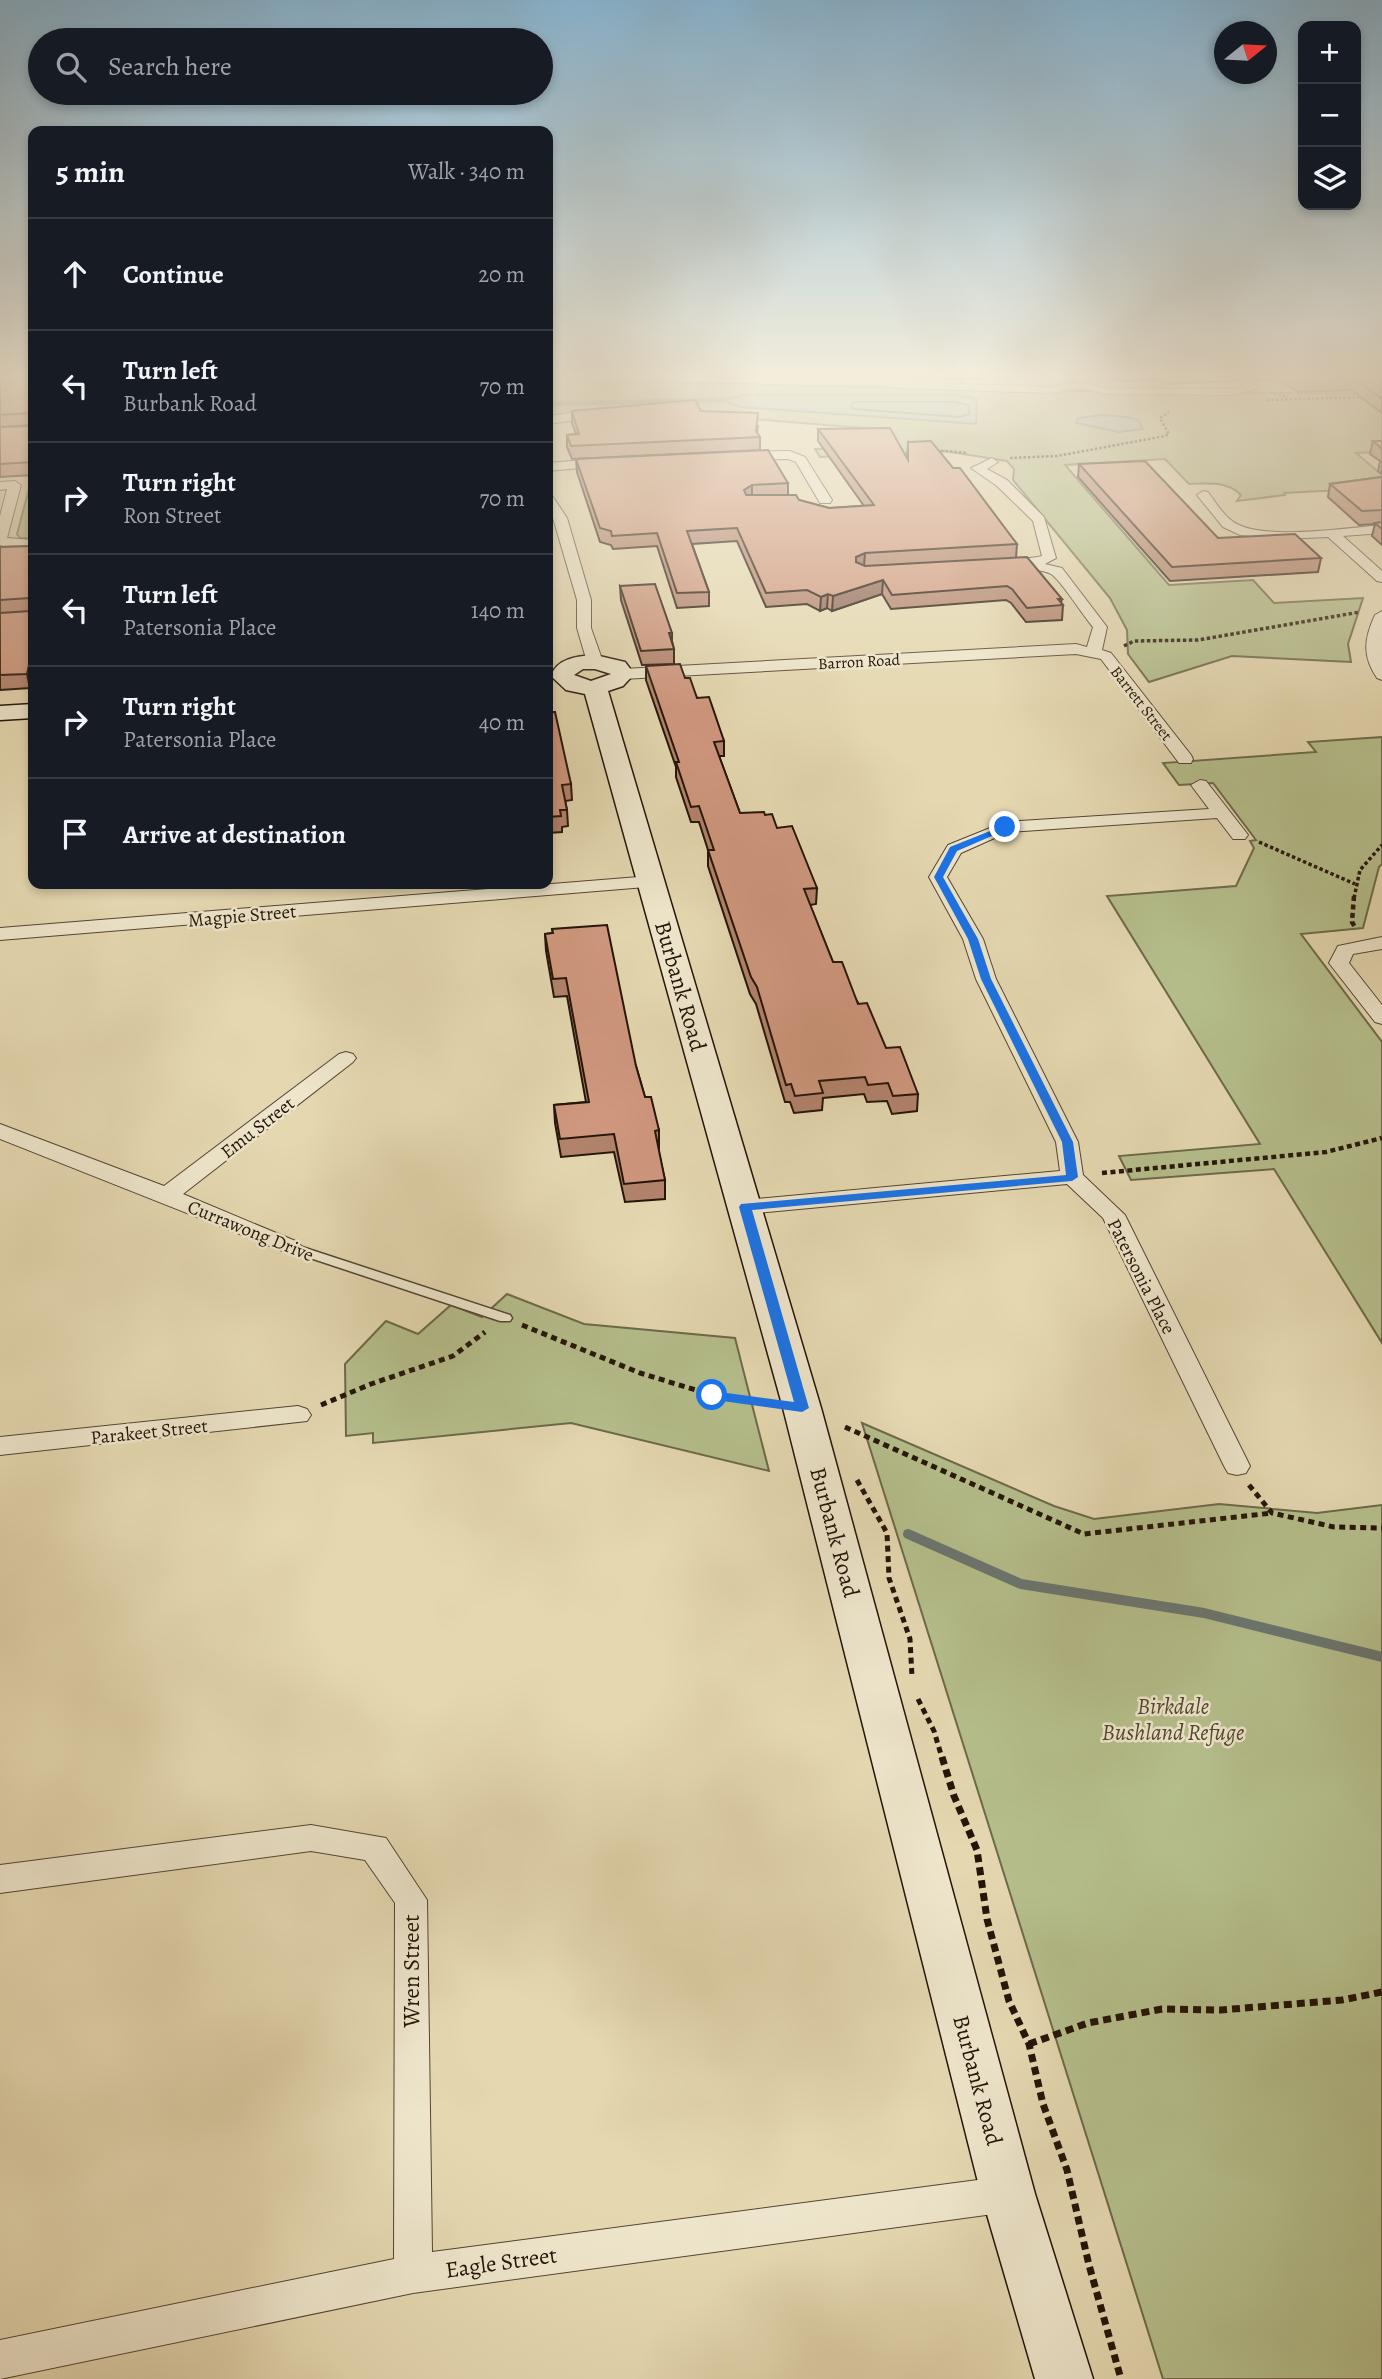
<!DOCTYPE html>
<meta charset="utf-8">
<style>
body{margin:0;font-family:Alegreya,serif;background:#20242c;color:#f1f3f6}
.controls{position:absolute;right:21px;top:21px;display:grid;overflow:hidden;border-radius:14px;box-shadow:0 4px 10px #0003}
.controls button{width:63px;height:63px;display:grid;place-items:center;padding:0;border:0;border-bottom:2px solid #363941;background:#171b24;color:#f1f3f6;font:35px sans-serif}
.compass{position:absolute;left:1214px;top:21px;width:63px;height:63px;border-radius:50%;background:#171b24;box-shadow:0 4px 10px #0003;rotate:72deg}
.stop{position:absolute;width:21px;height:21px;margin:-16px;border:5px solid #1a73e8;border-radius:50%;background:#fff}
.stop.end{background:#1a73e8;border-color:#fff;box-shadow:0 2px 7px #0008}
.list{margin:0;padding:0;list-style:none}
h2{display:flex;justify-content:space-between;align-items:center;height:91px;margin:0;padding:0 28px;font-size:30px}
h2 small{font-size:23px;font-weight:400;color:#9ea1a6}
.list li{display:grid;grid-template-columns:46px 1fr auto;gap:21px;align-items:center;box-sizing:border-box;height:112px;padding:0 28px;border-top:2px solid #363941}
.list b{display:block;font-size:26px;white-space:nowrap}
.list p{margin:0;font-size:23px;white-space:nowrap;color:#9ea1a6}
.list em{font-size:23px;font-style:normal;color:#9ea1a6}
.icon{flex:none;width:38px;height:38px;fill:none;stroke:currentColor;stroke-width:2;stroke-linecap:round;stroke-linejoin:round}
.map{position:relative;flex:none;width:1382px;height:2379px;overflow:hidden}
.search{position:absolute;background:#171b24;box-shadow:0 4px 10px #0003;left:28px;top:28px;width:525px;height:77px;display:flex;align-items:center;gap:18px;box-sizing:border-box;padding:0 24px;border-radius:38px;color:#9ea1a6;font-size:26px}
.panel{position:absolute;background:#171b24;box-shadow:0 4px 10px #0003;left:28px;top:126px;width:525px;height:763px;border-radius:14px}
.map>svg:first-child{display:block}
.green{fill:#b5bf8c;stroke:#6c6a4a;stroke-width:2}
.water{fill:#98b8b5;stroke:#6a7670;stroke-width:2}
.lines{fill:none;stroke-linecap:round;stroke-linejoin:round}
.shore{stroke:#5e665e;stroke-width:2}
.stream-far1{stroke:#6a7670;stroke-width:5}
.stream{stroke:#6a7670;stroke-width:10}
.lane-casing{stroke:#544532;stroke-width:3}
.street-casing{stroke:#544532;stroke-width:2}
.secondary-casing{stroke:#241408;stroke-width:3}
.path-far4{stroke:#241408;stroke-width:2.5;stroke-dasharray:2.5 2;stroke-linecap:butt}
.path-far3{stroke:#241408;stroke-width:3.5;stroke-dasharray:3.5 2.5;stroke-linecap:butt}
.path-far2{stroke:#241408;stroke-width:4.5;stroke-dasharray:5 3.5;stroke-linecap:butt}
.path-far1{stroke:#241408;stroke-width:5;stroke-dasharray:6 4.5;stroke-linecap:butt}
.path{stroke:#241408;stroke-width:7;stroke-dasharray:8 5;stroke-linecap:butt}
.lane{fill:#eee6cc;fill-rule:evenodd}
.street{fill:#eee6cc;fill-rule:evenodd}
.secondary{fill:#eee6cc;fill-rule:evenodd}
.wall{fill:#b3836d;stroke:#241408;stroke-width:2}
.shaded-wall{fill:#926a59;stroke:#241408;stroke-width:2}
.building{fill:#d0987f;stroke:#241408;stroke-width:2}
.route{fill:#1a73e8}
.labels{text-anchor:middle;stroke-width:5;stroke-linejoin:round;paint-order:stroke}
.far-street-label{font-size:16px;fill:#241408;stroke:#eee6cc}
.street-label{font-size:19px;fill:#241408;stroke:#eee6cc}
.near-street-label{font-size:23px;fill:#241408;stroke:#eee6cc}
.near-park-label{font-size:23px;font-style:italic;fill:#504730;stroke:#eee6cc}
</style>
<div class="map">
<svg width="1382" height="2379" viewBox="0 0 1382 2379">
<rect width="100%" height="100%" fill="#e5d8b1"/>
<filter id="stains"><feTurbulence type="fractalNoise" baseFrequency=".00286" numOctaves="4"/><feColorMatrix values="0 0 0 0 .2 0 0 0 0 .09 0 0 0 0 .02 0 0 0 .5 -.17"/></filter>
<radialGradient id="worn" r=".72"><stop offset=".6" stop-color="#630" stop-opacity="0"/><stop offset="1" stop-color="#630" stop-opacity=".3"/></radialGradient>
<g class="green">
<path d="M548,380L999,390L1382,394V452L1356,453L1382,475V488L1284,493L1285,495L1237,501L1241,495C1227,481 1207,483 1189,484L1165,459L1065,465L1169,585L1253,580L1274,603L1363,598L1348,644L1351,662L1232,656L1149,682L1128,654L1127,630L1110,598L1013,480L1014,469L1007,461L944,451L820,457L815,449L874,447L862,428L715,416L687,405L660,404L548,419Z"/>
<path d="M29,489H33V539L20,538L17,534Z"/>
<path d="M1382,737V864L1379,867L1363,928L1301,934L1382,1042V1343L1274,1169L1131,1180L1119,1156L1260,1144L1107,896L1236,886L1254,848L1250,841L1256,840L1213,783L1179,785L1163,763L1316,752L1308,742Z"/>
<path d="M507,1294L584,1324L735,1338L769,1471L571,1423L373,1443V1433L346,1436L345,1364L386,1321L418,1334L451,1305L482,1317Z"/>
<path d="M862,1423L1054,1506L1094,1519L1219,1504L1317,1513L1382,1505V2379H1163Z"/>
</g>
<g class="water">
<path d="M745,395H955L977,399L976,424L741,407L722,400Z"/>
<path d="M1102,415L1128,417L1138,420L1143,429L1119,432L1076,423L1078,418Z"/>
</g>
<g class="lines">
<path class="shore" d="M854,402H955L968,405L969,414L960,417L854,409L851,405Z"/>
<path class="stream-far1" d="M548,404L722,400"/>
<path class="stream" d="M908,1534L1021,1584L1204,1613L1382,1657"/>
<defs>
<path id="lane" d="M290,1243L510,1315L512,1318L510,1321H500L286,1250L284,1247Z"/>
<g id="street">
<path d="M548,376C636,376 723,375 811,378C842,380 872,376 902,382L1051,387L1081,382L1105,388L1234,389L1244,386L1236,376H1248L1258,388L1234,395L1105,394L1081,388L1051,393L902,388C870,383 838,386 806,385C720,382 634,380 548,379Z"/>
<path d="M601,409L605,410V416L548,424V416Z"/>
<path d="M790,451L805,457L832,500L830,503H820L796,462L788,459L739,460L733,456L739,452Z"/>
<path d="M607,458L613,462L611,465L548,471V463Z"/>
<path d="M992,458L998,462L987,469L1007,480L1044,517L1056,558L1045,564L1062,568L1107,627L1102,650L1111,653L1191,755L1193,759L1191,763H1179L1101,659L1076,654L623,679L615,674L623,669L1076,644L1087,647L1093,627C1084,617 1060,579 1051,574C1034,565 1009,576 996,565C1006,557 1028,560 1042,556L1033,521L997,486L971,468Z"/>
<path d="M15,481L21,485L7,538L33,540V548H10L0,545V516L7,489L0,490V482Z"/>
<path d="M1203,491L1208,492C1216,503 1225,518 1237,524C1266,540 1348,528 1382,525V533L1343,536L1382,571V582L1377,581L1328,537L1282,539L1240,535L1223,527L1197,495Z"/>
<path d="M548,496L553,497L567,518L591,600V628L603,662L600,665L595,667L587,662L577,628V600L553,518L548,510Z"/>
<path d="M1382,611V680L1377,678C1362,656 1364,639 1375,615Z"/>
<path d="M1200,780L1206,781L1245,831L1248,835L1245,839H1233L1217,818L1008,832L961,853L947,877L983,939L996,979L1078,1142L1083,1175L1125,1215L1250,1466L1246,1473L1237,1475L1228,1473L1224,1466L1103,1218L1067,1184L745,1214L737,1212L734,1207L737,1202L745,1200L1060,1171L1056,1142L976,979L963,939L929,877L948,845L1005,822L1209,809L1191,785Z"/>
<path d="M651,876L658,878L660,882L658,886L0,940V928Z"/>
<path d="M1382,937V949L1353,954L1349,963L1382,1005V1024L1375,1022L1329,963L1338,946Z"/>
<path d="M346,1052L353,1054L356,1058L353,1062L183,1194L298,1242L302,1247L298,1252L290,1254L0,1139V1124L164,1186L339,1054Z"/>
<path d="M298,1406L307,1409L311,1415L307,1421L0,1455V1437Z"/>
<path d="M311,1825L386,1838L427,1900L432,2252L1008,2176L1021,2181L1026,2194L1021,2207L1008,2212L413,2293L0,2379V2340L394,2259L395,1903L365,1860L311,1851L0,1893V1865Z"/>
</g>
<g id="secondary">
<path d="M595,655L625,662L634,674L623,686L608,691L821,1408L1035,2194L1093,2379H1035L981,2194L783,1408L585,694L566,690L551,676C557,658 578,656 595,655ZM583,669H595L611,674L591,681L574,675Z"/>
<path d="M33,704V718L0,720V706Z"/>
</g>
</defs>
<use href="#lane" class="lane-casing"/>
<use href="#street" class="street-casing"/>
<use href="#secondary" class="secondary-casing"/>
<g class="path-far4">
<path d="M1270,392L1288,397"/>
<path d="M1267,400L1367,397"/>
<path d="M932,450L968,453"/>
<path d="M1010,458L1057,456L1165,436L1169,434L1160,418L1169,412"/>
</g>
<g class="path-far3">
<path d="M1124,646L1134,641L1198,640L1360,612"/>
<path d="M1259,842L1355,884"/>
<path d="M1354,898L1360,870L1382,845"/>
</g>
<g class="path-far2">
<path d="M1354,896L1352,922L1355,927"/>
<path d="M1102,1173L1326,1152L1382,1138"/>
</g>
<g class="path-far1">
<path d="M522,1325L640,1373L712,1395L766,1403"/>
<path d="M321,1405L371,1384L453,1356L485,1332"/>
<path d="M845,1427L1084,1534L1272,1513"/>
<path d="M857,1480L887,1533L889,1578L910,1639L912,1677"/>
<path d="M1249,1485L1272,1513L1334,1527L1382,1528"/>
<path d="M918,1699L934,1731L942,1758"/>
</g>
<g class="path">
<path d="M942,1757L954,1796L977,1850L987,1919L1009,2001L1029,2044L1043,2104L1067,2170L1089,2265L1121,2379"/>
<path d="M1029,2044L1088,2023L1162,2009L1221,2010L1342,2000L1382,1992"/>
</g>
<use href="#lane" class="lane"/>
<use href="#street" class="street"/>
<use href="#secondary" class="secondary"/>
</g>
<g class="wall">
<path d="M0,376H33V475L0,477V427L31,425L0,427Z"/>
<path d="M915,376H1042V377L954,379Z"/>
<path d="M1102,376H1237L1236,381L1167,384L1163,380L1118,381L1109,376Z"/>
<path d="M1251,376H1382V413L1351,390L1298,392L1277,379L1255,380Z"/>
<path d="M572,411H701L758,426L757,433L760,437V450L572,459L567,447V435L576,434L572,423Z"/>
<path d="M818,429L907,459L908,442L953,468L1017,544L1016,558L1062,599L1061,603L1063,605L1062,620L1026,622L1011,603L1006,600L891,609L882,594L832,611L827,608L820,611L807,604L766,607L737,541L692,544L709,592V606L677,608L657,546L613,549L611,545L600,542L577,472L576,459L788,483V495L799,500L829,508L864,506L818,441Z"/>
<path d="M1373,441H1382V474L1378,471L1380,461L1370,454Z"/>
<path d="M1079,464L1218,538L1321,558L1318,572L1170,581L1078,477Z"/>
<path d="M1382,477V545L1372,536L1375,524L1359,525L1328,497L1330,484Z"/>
<path d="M33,546V675L30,688L0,690V547Z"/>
<path d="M620,586L672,633V641L674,649V664L642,665L621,600Z"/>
<path d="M646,666L685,678L724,741V756H719L740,813L765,815L777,828L817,888L816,904L810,905L833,962L886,1048L918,1094L917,1111L892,1114L887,1101L867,1102L864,1094L823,1098L822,1110L794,1113L790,1102H785L756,1004L750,994L708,866V850L699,822H691L676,777V767L646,680Z"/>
<path d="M548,712L571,784L572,800L565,801L567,810L568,826L562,827V832L548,833Z"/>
<path d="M552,929L636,1066L645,1097L659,1130V1149H658L665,1180V1199L625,1202L614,1152L561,1157L555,1123L554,1105L586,1102L567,996L554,997L546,951L545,934L553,933Z"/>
</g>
<g class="shaded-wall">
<path d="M752,485V498L743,503L744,490Z"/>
<path d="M865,553L864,566L856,571V557Z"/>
<path d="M883,580L882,594L832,611L833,596Z"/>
<path d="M828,594L827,608L820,611L821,597Z"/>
<path d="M33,648V675L30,688L27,674Z"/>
</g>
<g class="building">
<path d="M0,376H33V416L31,413L0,415Z"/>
<path d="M1293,376H1382V399L1353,378L1300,380Z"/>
<path d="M695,400L701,411L758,413L756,431L760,437L571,446L567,435L579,434L572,411Z"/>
<path d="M33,416V462L0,464V427L31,426Z"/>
<path d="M890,428L908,460V442L931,441L953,468H960L1017,544L865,553L856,557V562L865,566L1027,557L1062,599H1058L1063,605L1027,608L1012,589L1007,586L892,595L883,580L833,596L828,594L821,597L807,590L766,593L737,528L687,531L709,592L677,593L657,533L612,536L611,531L600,528L576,459L768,450L788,483L752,485L744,490L746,495H796L799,500L829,508L874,505L818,429Z"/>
<path d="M1373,441H1382V449Z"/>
<path d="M1145,461L1218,538L1295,534L1321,558L1172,567L1079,464Z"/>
<path d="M1382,477V510L1362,511L1330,484Z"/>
<path d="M1382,522V529L1375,523Z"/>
<path d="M33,546V648L27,674L0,675V613L30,611L33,601L30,598L0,600V547Z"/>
<path d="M655,584L672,633H669L674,649L641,651L620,586Z"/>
<path d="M680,664L685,678H690L697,698L709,697L724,741L714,742L740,813L764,812L765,815L772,814L777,828L792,826L817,888L804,889L833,962H842L858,1004L867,1003L886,1048L900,1047L918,1094L893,1096L888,1083L868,1085L865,1077L819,1081L823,1093L795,1096L791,1084L786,1085L757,987L751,977L708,850H714L699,806L691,807L676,762H679L646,666Z"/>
<path d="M548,712H555L571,784L562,785L567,810H560L561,816L548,817Z"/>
<path d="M607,925L636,1066L645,1097H651L659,1130L655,1131L665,1180L624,1184L614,1134L560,1139L554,1105L589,1102L566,978L553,979L545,934L553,933L552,929Z"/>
</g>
<linearGradient id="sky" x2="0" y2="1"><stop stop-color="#88b6d4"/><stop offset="0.53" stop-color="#f3eddc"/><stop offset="1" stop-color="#f3eddc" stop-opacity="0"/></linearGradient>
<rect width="1382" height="709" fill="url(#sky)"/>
<path class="route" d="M1005,825L1009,827L1008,829L957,851L943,877L978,939L991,979L1073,1142L1078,1177L1072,1181L752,1210L809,1408L802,1412L707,1399L705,1395L712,1391L794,1402L739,1207L741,1204L1066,1175L1062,1142L981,979L968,939L934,877L950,847Z"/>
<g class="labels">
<g class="far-street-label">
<text transform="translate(859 661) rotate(-3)" y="6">Barron Road</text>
<text transform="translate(1142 703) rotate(52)" y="6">Barrett Street</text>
</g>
<g class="street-label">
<text transform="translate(242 915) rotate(-5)" y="7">Magpie Street</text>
<text transform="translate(257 1127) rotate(-38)" y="7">Emu Street</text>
<text transform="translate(251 1230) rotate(22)" y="7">Currawong Drive</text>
<text transform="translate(1142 1276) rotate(63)" y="7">Patersonia Place</text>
<text transform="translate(149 1431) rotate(-6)" y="7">Parakeet Street</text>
</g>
<g class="near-street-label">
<text transform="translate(681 986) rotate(74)" y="8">Burbank Road</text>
<text transform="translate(835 1532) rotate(75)" y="8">Burbank Road</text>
<text transform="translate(411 1971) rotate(-90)" y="8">Wren Street</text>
<text transform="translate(978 2080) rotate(75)" y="8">Burbank Road</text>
<text transform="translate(501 2262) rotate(-8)" y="8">Eagle Street</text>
</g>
<g class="near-park-label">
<text x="1173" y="1714">Birkdale<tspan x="1173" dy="26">Bushland Refuge</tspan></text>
</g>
</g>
<rect width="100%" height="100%" filter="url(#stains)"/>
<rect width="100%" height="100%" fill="url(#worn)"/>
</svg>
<div class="controls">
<button>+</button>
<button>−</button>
<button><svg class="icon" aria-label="layers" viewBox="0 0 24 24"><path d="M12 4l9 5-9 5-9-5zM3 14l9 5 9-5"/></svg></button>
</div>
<svg class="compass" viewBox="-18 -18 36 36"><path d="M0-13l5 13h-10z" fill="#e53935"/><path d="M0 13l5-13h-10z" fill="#9ea1a6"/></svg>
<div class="stop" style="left:712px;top:1395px"></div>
<div class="stop end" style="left:1005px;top:827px"></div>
<div class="search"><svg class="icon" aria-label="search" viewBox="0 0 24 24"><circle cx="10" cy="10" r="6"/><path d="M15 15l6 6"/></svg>Search here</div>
<section class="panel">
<h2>5 min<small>Walk · 340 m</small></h2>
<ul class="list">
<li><svg class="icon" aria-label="ahead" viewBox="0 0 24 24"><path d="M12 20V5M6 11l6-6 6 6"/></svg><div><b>Continue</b></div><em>20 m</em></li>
<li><svg class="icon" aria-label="left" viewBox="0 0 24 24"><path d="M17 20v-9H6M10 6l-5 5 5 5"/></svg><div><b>Turn left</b><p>Burbank Road</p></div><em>70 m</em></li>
<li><svg class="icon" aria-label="right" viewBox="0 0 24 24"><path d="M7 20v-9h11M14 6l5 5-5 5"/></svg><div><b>Turn right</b><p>Ron Street</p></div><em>70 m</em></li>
<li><svg class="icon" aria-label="left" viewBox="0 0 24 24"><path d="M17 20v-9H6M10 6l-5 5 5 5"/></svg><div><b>Turn left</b><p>Patersonia Place</p></div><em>140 m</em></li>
<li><svg class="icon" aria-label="right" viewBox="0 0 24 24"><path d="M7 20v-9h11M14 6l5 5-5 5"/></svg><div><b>Turn right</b><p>Patersonia Place</p></div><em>40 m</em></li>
<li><svg class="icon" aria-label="arrive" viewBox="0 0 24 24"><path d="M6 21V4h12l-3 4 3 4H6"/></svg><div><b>Arrive at destination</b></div></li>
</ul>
</section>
</div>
